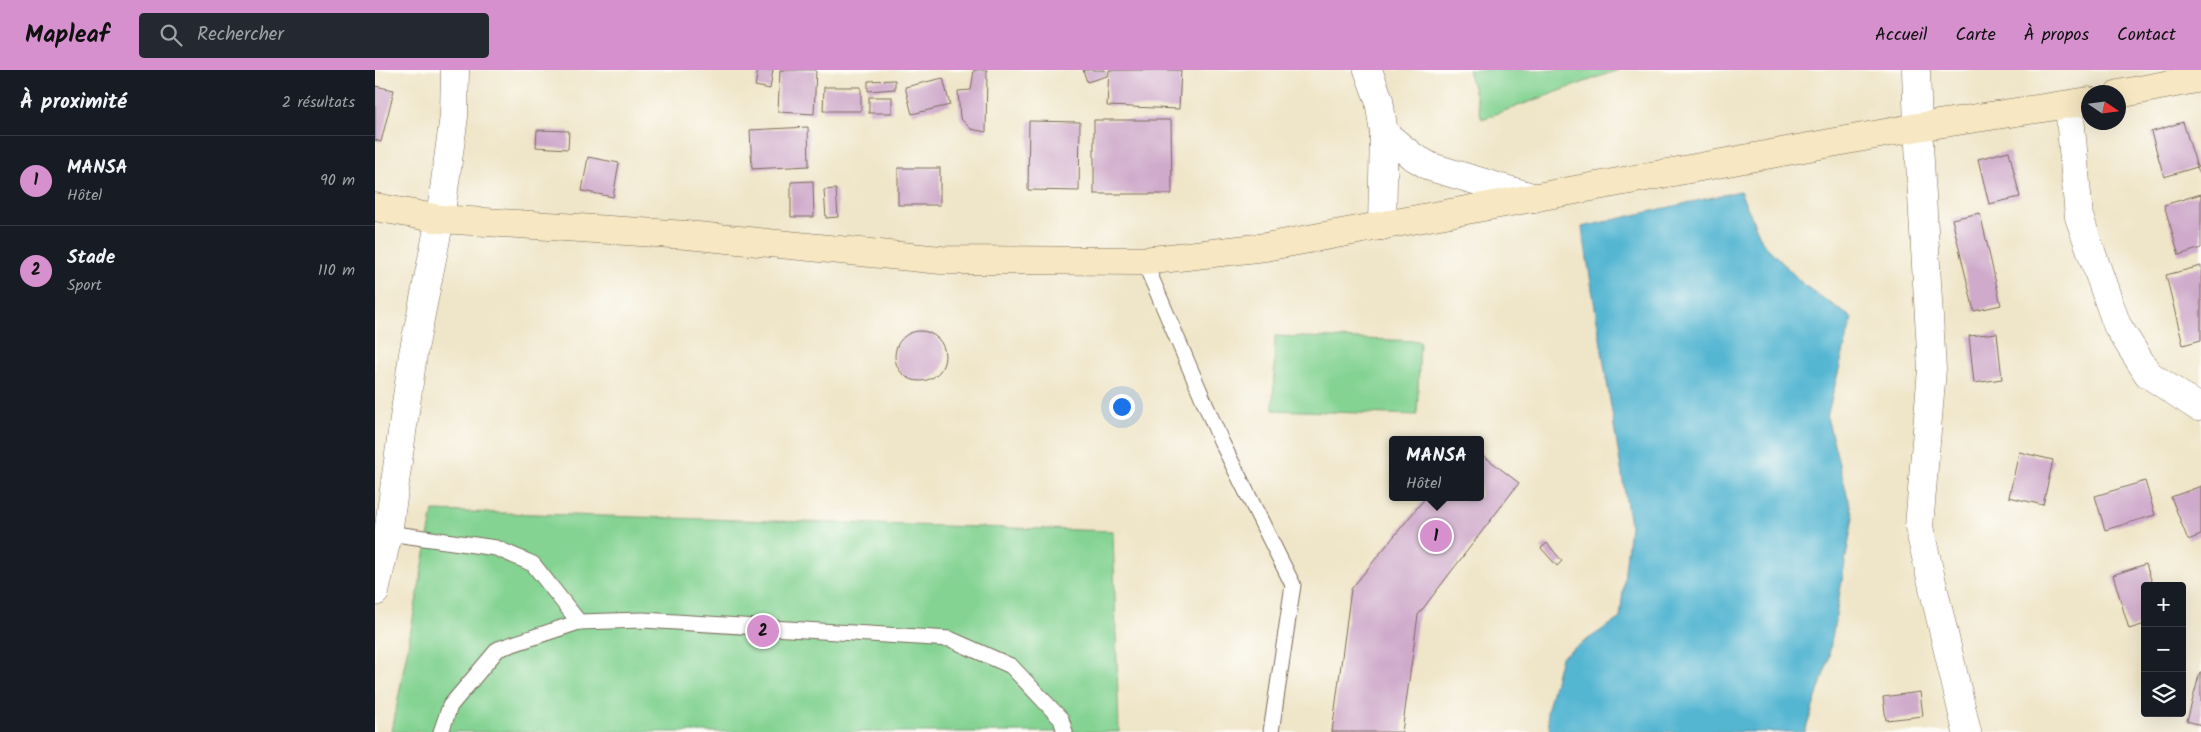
<!DOCTYPE html>
<html lang="fr">
<meta charset="utf-8">
<style>
body{margin:0;font-family:Kalam,sans-serif;background:#242831;color:#f1f3f6}
.controls{position:absolute;right:15px;bottom:15px;display:grid;overflow:hidden;border-radius:5px;box-shadow:0 5px 20px #0002}
.controls button{width:45px;height:45px;display:grid;place-items:center;padding:0;border:0;border-bottom:1px solid #363941;background:#171b24;color:#f1f3f6;font:25px sans-serif}
.compass{position:absolute;left:1706px;top:15px;width:45px;height:45px;border-radius:50%;background:#171b24;box-shadow:0 5px 20px #0002;rotate:103deg}
.you{position:absolute;left:746px;top:336px;width:18px;height:18px;margin:-12px;border:4px solid #fff;border-radius:50%;background:#1a73e8;box-shadow:0 0 0 8px #1a73e833}
.badge{display:grid;place-items:center;width:32px;height:32px;border-radius:50%;background:#d690ce;color:#111;font-size:16px;font-weight:700}
.pin{position:absolute;translate:-50% -50%;border:2px solid #fff;box-shadow:0 1px 5px #0006}
.popup{position:absolute;left:1014px;top:366px;width:95px;height:65px;box-sizing:border-box;display:grid;place-content:center;border-radius:5px;background:#171b24;filter:drop-shadow(0 1px 4px #0005);font-size:16px;white-space:nowrap;color:#9ea1a6}
.popup b{font-size:19px;color:#f1f3f6}
.popup::after{content:'';position:absolute;left:50%;top:100%;margin-left:-10px;border:10px solid transparent;border-top-color:#171b24}
.list{margin:0;padding:0;list-style:none}
h2{display:flex;justify-content:space-between;align-items:center;height:65px;margin:0;padding:0 20px;font-size:21px}
h2 small{font-size:16px;font-weight:400;color:#9ea1a6}
.list li{display:grid;grid-template-columns:32px 1fr auto;gap:15px;align-items:center;box-sizing:border-box;height:90px;padding:0 20px;border-top:1px solid #363941}
.list b{display:block;font-size:19px;white-space:nowrap}
.list p{margin:0;font-size:16px;white-space:nowrap;color:#9ea1a6}
.list em{font-size:16px;font-style:normal;color:#9ea1a6}
.icon{flex:none;width:28px;height:28px;fill:none;stroke:currentColor;stroke-width:2;stroke-linecap:round;stroke-linejoin:round}
.map{position:relative;flex:none;width:1826px;height:662px;overflow:hidden}
header{display:flex;align-items:center;gap:30px;box-sizing:border-box;height:70px;padding:0 25px;background:#d690ce;color:#111}
header strong{font-size:24px}
nav{display:flex;gap:28px;margin-inline-start:auto;font-size:18px}
.search{width:350px;height:45px;background:#242831;display:flex;align-items:center;gap:12px;box-sizing:border-box;padding:0 18px;border-radius:5px;color:#9ea1a6;font-size:19px}
main{display:flex}
aside{flex:1;background:#171b24}
.map>svg:first-child{display:block}
.green{fill:#84d393;stroke:#607e58}
.water{fill:#54b6d2;stroke:#487078}
.building{fill:#cfaacb}
.lines{fill:none;stroke-linecap:round;stroke-linejoin:round}
.service-casing{stroke:#7a6b5a;stroke-width:17}
.minor-casing{stroke:#7a6b5a;stroke-width:29}
.secondary-casing{stroke:#7a6b5a;stroke-width:29}
.service{stroke:#fff;stroke-width:15}
.minor{stroke:#fff;stroke-width:28}
.secondary{stroke:#f7e8c3;stroke-width:28}
</style>
<header>
<strong>Mapleaf</strong>
<div class="search"><svg class="icon" aria-label="search" viewBox="0 0 24 24"><circle cx="10" cy="10" r="6"/><path d="M15 15l6 6"/></svg>Rechercher</div>
<nav><a>Accueil</a><a>Carte</a><a>À propos</a><a>Contact</a></nav>
</header>
<main>
<aside>
<h2>À proximité<small>2 résultats</small></h2>
<ul class="list">
<li><span class="badge">1</span><div><b>MANSA</b><p>Hôtel</p></div><em>90 m</em></li>
<li><span class="badge">2</span><div><b>Stade</b><p>Sport</p></div><em>110 m</em></li>
</ul>
</aside>
<div class="map">
<svg width="1826" height="662" viewBox="0 0 1826 662">
<rect width="100%" height="100%" fill="#fdfcf7"/>
<filter id="ink" filterUnits="userSpaceOnUse"><feTurbulence type="fractalNoise" baseFrequency=".02" numOctaves="2"/><feDisplacementMap in="SourceGraphic" scale="10" xChannelSelector="R" yChannelSelector="G"/><feConvolveMatrix kernelMatrix="1 2 1 2 8 2 1 2 1" color-interpolation-filters="sRGB"/></filter>
<filter id="wash" filterUnits="userSpaceOnUse"><feTurbulence type="fractalNoise" baseFrequency=".0096" numOctaves="4" result="noise"/><feDisplacementMap in="SourceGraphic" scale="20" xChannelSelector="R" yChannelSelector="G"/><feGaussianBlur stdDeviation="1.12" result="paint"/><feColorMatrix in="noise" values="0 0 0 0 0 0 0 0 0 0 0 0 0 0 0 0 0 1.4 0 .05"/><feComposite in="paint" operator="in"/></filter>
<g filter="url(#wash)">
<rect width="100%" height="100%" fill="#efe5c8"/>
<g class="green">
<path d="M1093,0H1243L1107,49Z"/>
<path d="M900,266L1045,271L1042,345L898,340Z"/>
<path d="M58,441L738,461L744,662H17Z"/>
</g>
<path class="water" d="M1365,121L1388,173L1429,215L1477,248L1452,347L1478,447L1453,591L1430,662H1175L1172,642L1186,587L1245,548L1255,455L1207,157Z"/>
<g id="blocks">
<g class="building">
<path d="M383,0H398L395,19L380,16Z"/>
<path d="M405,0H441L439,44L403,42Z"/>
<path d="M599,0H612L611,62L596,59L585,48L583,21L596,20Z"/>
<path d="M708,0H730L732,6L712,12Z"/>
<path d="M734,0H806L804,39L732,36Z"/>
<path d="M568,8L575,35L537,44L530,17Z"/>
<path d="M520,10V19L493,21V11Z"/>
<path d="M0,16L19,20L6,72L0,70Z"/>
<path d="M449,17H486V41H448Z"/>
<rect x="494" y="27" width="23" height="16"/>
<path d="M719,50H796L797,124H719Z"/>
<path d="M654,51L705,52L704,121L653,120Z"/>
<path d="M1808,52L1822,97L1826,95V107L1822,97L1789,107L1776,62Z"/>
<path d="M433,57L434,96L377,99L375,60Z"/>
<path d="M162,60L194,61L193,79L161,77Z"/>
<path d="M1634,81L1645,127L1614,134L1603,89Z"/>
<path d="M213,87L244,93L238,127L207,121Z"/>
<rect x="523" y="98" width="42" height="37"/>
<path d="M438,111L439,147H416V112Z"/>
<path d="M461,119L463,147L451,148L449,120Z"/>
<path d="M1826,124V178L1804,185L1789,135Z"/>
<path d="M1605,143L1626,235L1599,241L1577,149Z"/>
<path d="M1826,196V270L1808,275L1791,205Z"/>
<circle cx="545" cy="286" r="25"/>
<path d="M1622,263L1627,309L1599,313L1594,266Z"/>
<path d="M1644,382L1678,390L1668,435L1634,427Z"/>
<path d="M1105,383L1144,413L1043,545L1027,662H957L976,519L1051,427H1105Z"/>
<path d="M1770,411L1780,445L1730,460L1720,426Z"/>
<path d="M1826,416V465L1813,470L1796,427Z"/>
<path d="M1172,473L1187,491L1182,496L1166,478Z"/>
<path d="M1771,494L1778,516H1770V554L1754,559L1738,505Z"/>
<path d="M1825,602H1826V655L1812,651Z"/>
<path d="M1545,622L1548,646L1511,650L1508,627Z"/>
</g>
</g>
</g>
<g filter="url(#ink)">
<use href="#blocks" fill-opacity="0" stroke="#7a6b5a" stroke-width="1"/>
<g class="lines">
<defs>
<g id="service">
<path d="M769,191L846,371L918,515L896,662"/>
<path d="M13,463L121,478L158,494L204,552"/>
<path d="M66,662L75,636L123,579L204,552L268,550L575,569L636,596L686,649L690,662"/>
</g>
<g id="minor">
<path d="M993,0L1004,30L1009,63L1007,156"/>
<path d="M1541,0L1543,57L1557,299L1544,457L1592,662"/>
<path d="M1694,35L1704,147L1742,255L1773,304L1823,337"/>
<path d="M1009,63L1037,86L1056,97L1160,128"/>
<path d="M0,522L13,463L38,284L65,149L79,46L80,0"/>
</g>
<g id="secondary">
<path d="M1744,24L1826,8"/>
<path d="M0,137L65,149L312,165L566,190L769,191L890,177L1543,57L1714,31"/>
</g>
</defs>
<use href="#service" class="service-casing"/>
<use href="#minor" class="minor-casing"/>
<use href="#secondary" class="secondary-casing"/>
<use href="#service" class="service"/>
<use href="#minor" class="minor"/>
<use href="#secondary" class="secondary"/>
</g>
</g>
</svg>
<div class="controls">
<button>+</button>
<button>−</button>
<button><svg class="icon" aria-label="layers" viewBox="0 0 24 24"><path d="M12 4l9 5-9 5-9-5zM3 14l9 5 9-5"/></svg></button>
</div>
<svg class="compass" viewBox="-18 -18 36 36"><path d="M0-13l5 13h-10z" fill="#e53935"/><path d="M0 13l5-13h-10z" fill="#9ea1a6"/></svg>
<div class="you"></div>
<div class="pin badge" style="left:1061px;top:466px">1</div>
<div class="popup"><b>MANSA</b>Hôtel</div>
<div class="pin badge" style="left:388px;top:561px">2</div>
</div>
</main>
